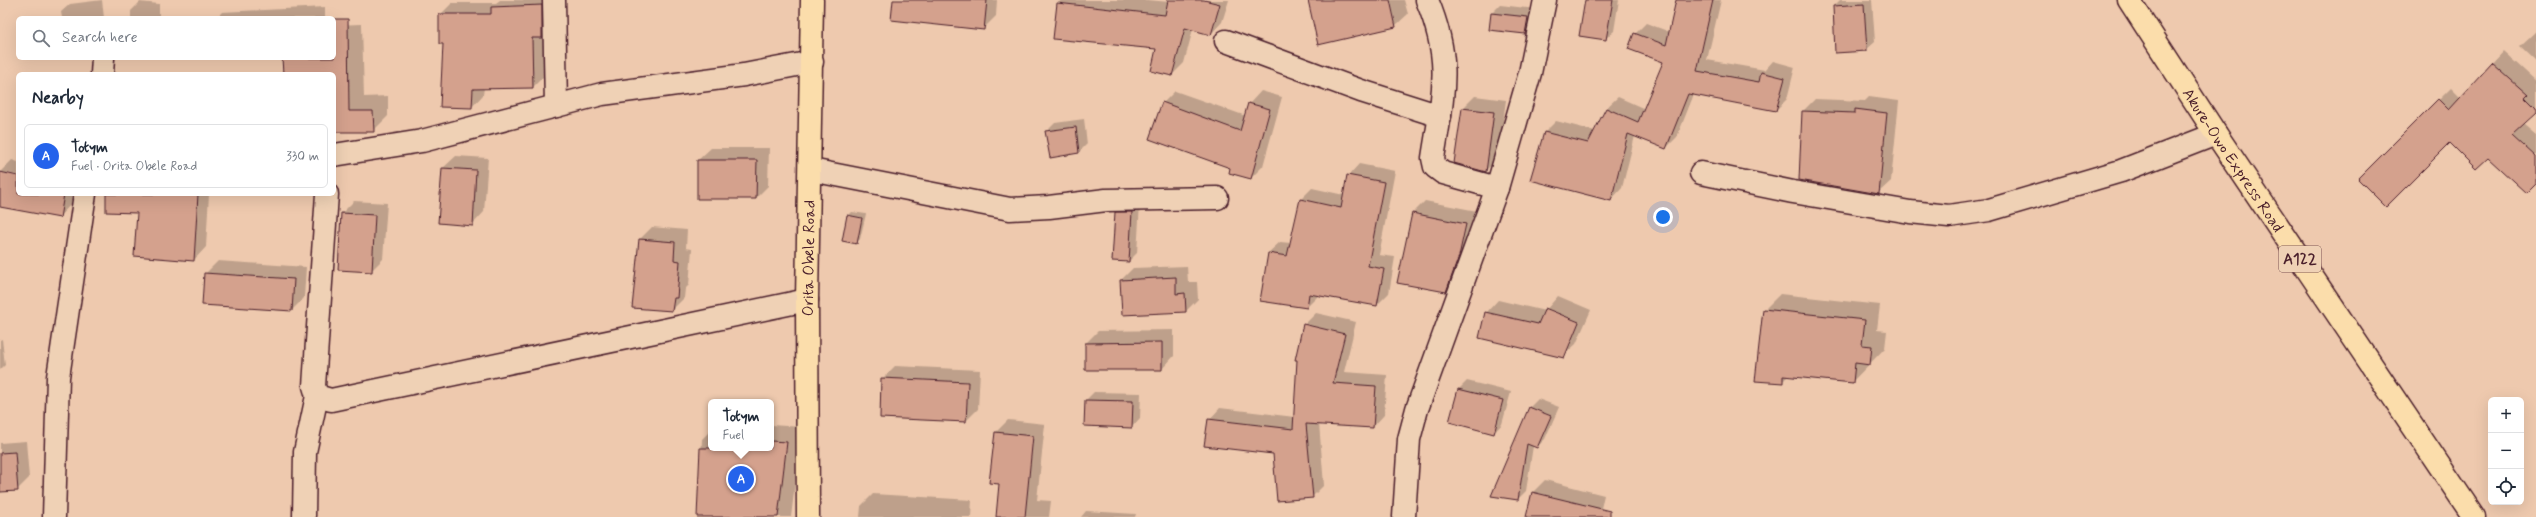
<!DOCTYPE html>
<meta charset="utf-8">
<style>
body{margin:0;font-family:Mynerve,sans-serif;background:#f6f6f7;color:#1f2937}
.controls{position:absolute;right:12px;bottom:12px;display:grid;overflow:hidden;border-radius:6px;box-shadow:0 4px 16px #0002}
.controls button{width:36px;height:36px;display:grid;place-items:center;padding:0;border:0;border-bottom:1px solid #e0e1e3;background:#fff;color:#1f2937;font:20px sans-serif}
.you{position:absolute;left:1663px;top:217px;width:14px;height:14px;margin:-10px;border:3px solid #fff;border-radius:50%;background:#1a73e8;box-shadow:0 0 0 6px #1a73e833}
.badge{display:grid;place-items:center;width:26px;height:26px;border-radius:50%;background:#2563eb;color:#fff;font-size:13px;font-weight:700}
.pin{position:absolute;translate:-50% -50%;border:2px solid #fff;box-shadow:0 1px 4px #0006}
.popup{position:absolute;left:708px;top:399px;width:66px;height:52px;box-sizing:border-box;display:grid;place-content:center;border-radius:6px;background:#fff;filter:drop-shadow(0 1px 3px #0005);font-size:13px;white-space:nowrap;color:#747a83}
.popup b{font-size:15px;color:#1f2937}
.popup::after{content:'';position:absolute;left:50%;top:100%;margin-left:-8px;border:8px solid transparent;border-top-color:#fff}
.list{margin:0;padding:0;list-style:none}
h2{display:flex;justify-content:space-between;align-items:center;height:52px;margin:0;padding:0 16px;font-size:17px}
h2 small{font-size:13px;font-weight:400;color:#747a83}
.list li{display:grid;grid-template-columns:26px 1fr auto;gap:12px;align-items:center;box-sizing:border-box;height:64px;margin:0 8px 8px;padding:0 8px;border:1px solid #e0e1e3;border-radius:6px}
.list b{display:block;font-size:15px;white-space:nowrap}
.list p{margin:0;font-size:13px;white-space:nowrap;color:#747a83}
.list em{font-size:13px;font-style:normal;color:#747a83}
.icon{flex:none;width:22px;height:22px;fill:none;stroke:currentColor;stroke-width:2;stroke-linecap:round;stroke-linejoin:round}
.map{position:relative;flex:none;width:2536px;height:517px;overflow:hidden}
.search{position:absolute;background:#fff;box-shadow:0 4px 16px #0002;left:16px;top:16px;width:320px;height:44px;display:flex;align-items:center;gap:10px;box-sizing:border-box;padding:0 14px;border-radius:6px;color:#747a83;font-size:15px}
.panel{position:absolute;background:#fff;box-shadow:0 4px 16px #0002;left:16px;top:72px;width:320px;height:124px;border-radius:6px}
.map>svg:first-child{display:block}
.shadow{fill:#0003}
.building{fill:#d4a18d;stroke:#4a1f2b}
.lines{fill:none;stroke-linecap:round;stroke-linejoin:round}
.minor-casing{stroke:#4a1f2b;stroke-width:25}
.major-casing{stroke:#4a1f2b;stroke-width:25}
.highway-casing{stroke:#4a1f2b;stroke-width:25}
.minor{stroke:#efd1b5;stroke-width:22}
.major{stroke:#fbddab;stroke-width:22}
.highway{stroke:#fbddab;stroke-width:22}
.labels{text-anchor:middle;stroke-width:3;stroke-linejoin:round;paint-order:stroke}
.shield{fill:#efd1b5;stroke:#7c5454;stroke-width:1}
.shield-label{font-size:15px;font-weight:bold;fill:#4a1f2b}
.street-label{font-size:16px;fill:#4a1f2b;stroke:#efd1b5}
</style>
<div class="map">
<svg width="2536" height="517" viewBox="0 0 2536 517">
<rect width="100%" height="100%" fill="#eec9ae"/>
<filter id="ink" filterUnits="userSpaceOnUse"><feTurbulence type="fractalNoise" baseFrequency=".025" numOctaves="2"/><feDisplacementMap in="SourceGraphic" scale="8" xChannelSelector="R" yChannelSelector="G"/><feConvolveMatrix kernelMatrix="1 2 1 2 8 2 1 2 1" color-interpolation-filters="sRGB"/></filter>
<g filter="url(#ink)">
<g class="shadow">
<path d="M102,0L104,18H62L61,12L70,4Z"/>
<path d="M500,0H553V25L544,35V76L533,87L484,88L483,95L472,107L444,43L440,15L452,3H496Z"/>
<path d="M894,0H997L996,16L983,29Z"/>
<path d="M1061,0H1148L1169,2L1170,0H1229L1222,22L1211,34L1193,29L1184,63L1172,75L1157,49L1058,4Z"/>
<path d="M1309,0H1404L1408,14L1395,26Z"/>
<path d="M1586,0H1619L1614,31L1605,39Z"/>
<path d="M1677,0H1721L1707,60L1765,70L1773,61L1795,67L1787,99L1776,110L1694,94L1677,137L1666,148L1635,136L1622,188L1611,200L1545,132L1556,121L1595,131L1606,108L1618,97L1645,109L1664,62L1635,34L1646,23L1670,32Z"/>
<path d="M1840,0H1872L1875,42L1866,50L1834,6Z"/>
<path d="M140,2L159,4V18H131V11Z"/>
<path d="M1500,5L1536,9L1533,24L1525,33L1491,14Z"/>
<path d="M325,7V18H216L222,12Z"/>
<path d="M362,24L364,97L388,96V116L373,131H334V74H284L283,58H334V25Z"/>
<path d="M2536,31V61L2520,46Z"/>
<path d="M2504,52L2536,81V112L2523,124L2536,135V182L2488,157L2450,141L2359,179L2451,88L2461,98Z"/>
<path d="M1175,91L1246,116L1249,104L1261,91L1282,97L1263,166L1251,178L1163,103Z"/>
<path d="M1475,96L1506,100L1498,159L1485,171L1463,108Z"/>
<path d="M1869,97L1899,101L1891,181L1878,193L1800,180L1803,111L1815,99L1865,101Z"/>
<path d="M1084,119L1087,144L1079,152L1050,157L1047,131L1055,123Z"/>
<path d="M711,148H769L768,186L756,198H698V160Z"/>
<path d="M456,156L488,158L484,212L472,225L443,168Z"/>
<path d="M12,160L18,162V175L8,173V175L18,177V194H73L71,204L59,217L0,206V172Z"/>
<path d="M1359,164L1395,171L1379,255L1395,257L1389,293L1377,305L1318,296L1307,307L1268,253L1280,242L1291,243L1301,199L1312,188L1344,195L1348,176Z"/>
<path d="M107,194H209L206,247L194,260L138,212Z"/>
<path d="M354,201L387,203L383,259L371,271L342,213Z"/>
<path d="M1425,201L1477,211L1458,279L1446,291L1413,213Z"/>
<path d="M1124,204H1140L1137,253L1129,261L1116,213Z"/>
<path d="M852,212L866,214L860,239L856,243L848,216Z"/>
<path d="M652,227L687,230L686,248L692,249L689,285L685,289L684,298L672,310L634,307L640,239Z"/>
<path d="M218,261L306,267L304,298L292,310L205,274Z"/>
<path d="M1187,266L1188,282H1197L1198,299L1186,311L1121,280L1133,268Z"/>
<path d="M1780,294L1880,305L1877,330L1887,331L1885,348L1852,382L1789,375L1782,382L1764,310Z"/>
<path d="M1558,296L1591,310L1576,344L1563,356L1486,313L1498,300L1545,311Z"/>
<path d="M1316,313L1356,322L1344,372L1387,375L1384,415L1373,427L1319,423L1324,485L1312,497L1274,453L1209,420L1220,408L1295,417L1304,325Z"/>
<path d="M1174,330V356L1162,369L1086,343L1098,331Z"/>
<path d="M2,339L5,365L0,370V340Z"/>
<path d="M895,366L980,370L978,409L966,421L882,379Z"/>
<path d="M1467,381L1511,392L1502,424L1494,433L1450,421L1459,389Z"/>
<path d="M1094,392L1141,393L1140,418L1132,427L1085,425L1086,400Z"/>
<path d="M1538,399L1559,407L1545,439L1537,447L1533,446L1526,491L1518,499L1493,495L1530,407Z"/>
<path d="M1008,420L1045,424L1037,500L1051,501L1049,517H997L1001,483L996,432Z"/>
<path d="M771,425L802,427L791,517H698L702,439L711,430V448H771Z"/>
<path d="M26,441L29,478L17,490L0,491V443Z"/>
<path d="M1545,480L1604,495L1599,517H1527L1533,492Z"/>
<path d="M873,494L972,500L971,517H860L861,506Z"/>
<path d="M1086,511L1136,514L1135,517H1081Z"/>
</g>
<g class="building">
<path d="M893,0H987L984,30L891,20Z"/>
<path d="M1168,0H1204L1220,4L1211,35L1185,28L1172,76L1151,71L1156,49L1053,39L1057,3L1165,15Z"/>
<path d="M1308,0H1390L1396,27L1318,45Z"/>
<path d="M1585,0H1613L1606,40L1579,36Z"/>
<path d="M1676,0H1713L1697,71L1759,82L1761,72L1785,78L1776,111L1688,94L1666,149L1628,134L1611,201L1530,180L1544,132L1588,143L1606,108L1638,122L1663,62L1628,49L1634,33L1666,45Z"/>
<path d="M1864,4L1867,51L1835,53L1833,6Z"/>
<path d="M542,5V38H532L533,88L473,89L472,108L440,107L443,44H439V14H491V7Z"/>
<path d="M1491,13L1528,17L1525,34L1489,30Z"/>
<path d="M334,19H348L349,111H373L374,132H334V74H283L282,58H334Z"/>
<path d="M2492,63L2528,95L2525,98L2536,109V113L2512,135L2536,157V183L2526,193L2488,158L2476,169L2450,143L2386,207L2358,179L2438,99L2449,110Z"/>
<path d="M1162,102L1240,131L1248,103L1270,109L1251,179L1229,173L1230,168L1149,139Z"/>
<path d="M1462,108L1494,112L1486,172L1454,163Z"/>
<path d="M1855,109L1887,113L1879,194L1799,180L1802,111L1855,113Z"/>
<path d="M1076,127L1079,153L1050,158L1045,131Z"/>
<path d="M697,160H757L756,199H697Z"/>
<path d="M442,168L476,170L473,226L438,223Z"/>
<path d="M0,172L18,176V194H64L60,218L0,207Z"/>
<path d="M1347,175L1384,182L1368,266L1384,269L1377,306L1309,294L1307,308L1260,301L1268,253L1287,256L1300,199L1341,208Z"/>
<path d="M106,194H198L194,261L134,256L137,213L106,212Z"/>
<path d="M1115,212H1132L1129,262L1112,261Z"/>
<path d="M341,213L375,215L372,272L338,270Z"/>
<path d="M1412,213L1466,224L1459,256L1446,292L1397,283Z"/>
<path d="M847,215L862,218L857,244L842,241Z"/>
<path d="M639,239L675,242L674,260L680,261L677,298H674L672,311L632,308Z"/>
<path d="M204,273L294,279L292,311L202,305Z"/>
<path d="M1176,277V294L1185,293L1186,312L1122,315L1120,280Z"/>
<path d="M1545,308L1579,322L1564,358L1479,338L1485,312L1538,324Z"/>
<path d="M1763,309L1865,320L1862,345L1872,346L1870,365L1855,363L1853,383L1783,376V383L1755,381Z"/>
<path d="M1303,324L1345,334L1333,383L1376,386L1373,428L1306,424L1313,498L1277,501L1273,454L1204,446L1208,419L1293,429L1297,360H1295Z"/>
<path d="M1162,342V370H1085V343Z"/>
<path d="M881,378L968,382L966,422L880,418Z"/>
<path d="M1458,389L1503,400L1494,434L1449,422Z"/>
<path d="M1085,400L1133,401L1132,428L1084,426Z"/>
<path d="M1529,407L1551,416L1537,448L1527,444L1518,500L1491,496Z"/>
<path d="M995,432L1033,436L1025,517H996L999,484L989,483Z"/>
<path d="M771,441L787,442L778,517H697L700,448H771Z"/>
<path d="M15,452L18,491L0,492V453Z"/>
<path d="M1532,492L1610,511V517H1526Z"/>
</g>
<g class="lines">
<defs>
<g id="minor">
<path d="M554,0L556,106"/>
<path d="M1427,0C1453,62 1443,94 1433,158L1435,167L1443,173L1497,188"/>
<path d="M1226,41L1361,91L1440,116"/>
<path d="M102,74L103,58"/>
<path d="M334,155L422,141L602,94L744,75L812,62"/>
<path d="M811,170L1010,209L1049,207L1106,200L1217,198"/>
<path d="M1701,173L1793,192L1910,212L1949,216L1989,210L2121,171L2216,134"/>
<path d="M327,194L314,386L317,396L331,400L807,300"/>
<path d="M54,517L58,377L85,194"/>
<path d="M304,517L305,452L317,396"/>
<path d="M1404,517L1409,439L1417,409L1497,188L1530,73L1545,0"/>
</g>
<g id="major">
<path id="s1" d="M808,517L807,300L812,0"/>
</g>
<g id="highway">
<path id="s2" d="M2129,0L2216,134L2474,517"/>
</g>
</defs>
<use href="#minor" class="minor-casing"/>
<use href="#major" class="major-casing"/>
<use href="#highway" class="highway-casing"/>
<use href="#minor" class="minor"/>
<use href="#major" class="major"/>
<use href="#highway" class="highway"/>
</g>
</g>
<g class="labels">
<rect class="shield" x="2279" y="246" width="42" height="26" rx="3"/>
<g class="shield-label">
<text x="2300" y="264">A122</text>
</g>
<g class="street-label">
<text dy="6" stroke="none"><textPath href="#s2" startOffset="191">Akure-Owo Express Road</textPath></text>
<text dy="6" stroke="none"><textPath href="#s1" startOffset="259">Orita Obele Road</textPath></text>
</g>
</g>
</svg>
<div class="controls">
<button>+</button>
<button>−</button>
<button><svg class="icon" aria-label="locate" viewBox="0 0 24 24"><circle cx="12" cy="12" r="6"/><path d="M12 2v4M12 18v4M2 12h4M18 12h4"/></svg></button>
</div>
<div class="you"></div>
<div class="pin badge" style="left:741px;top:479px">A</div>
<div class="popup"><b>Totym</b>Fuel</div>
<div class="search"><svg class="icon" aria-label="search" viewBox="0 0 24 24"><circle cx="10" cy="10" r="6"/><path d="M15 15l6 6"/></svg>Search here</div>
<section class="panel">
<h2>Nearby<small></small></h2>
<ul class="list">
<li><span class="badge">A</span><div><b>Totym</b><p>Fuel · Orita Obele Road</p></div><em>330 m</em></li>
</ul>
</section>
</div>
